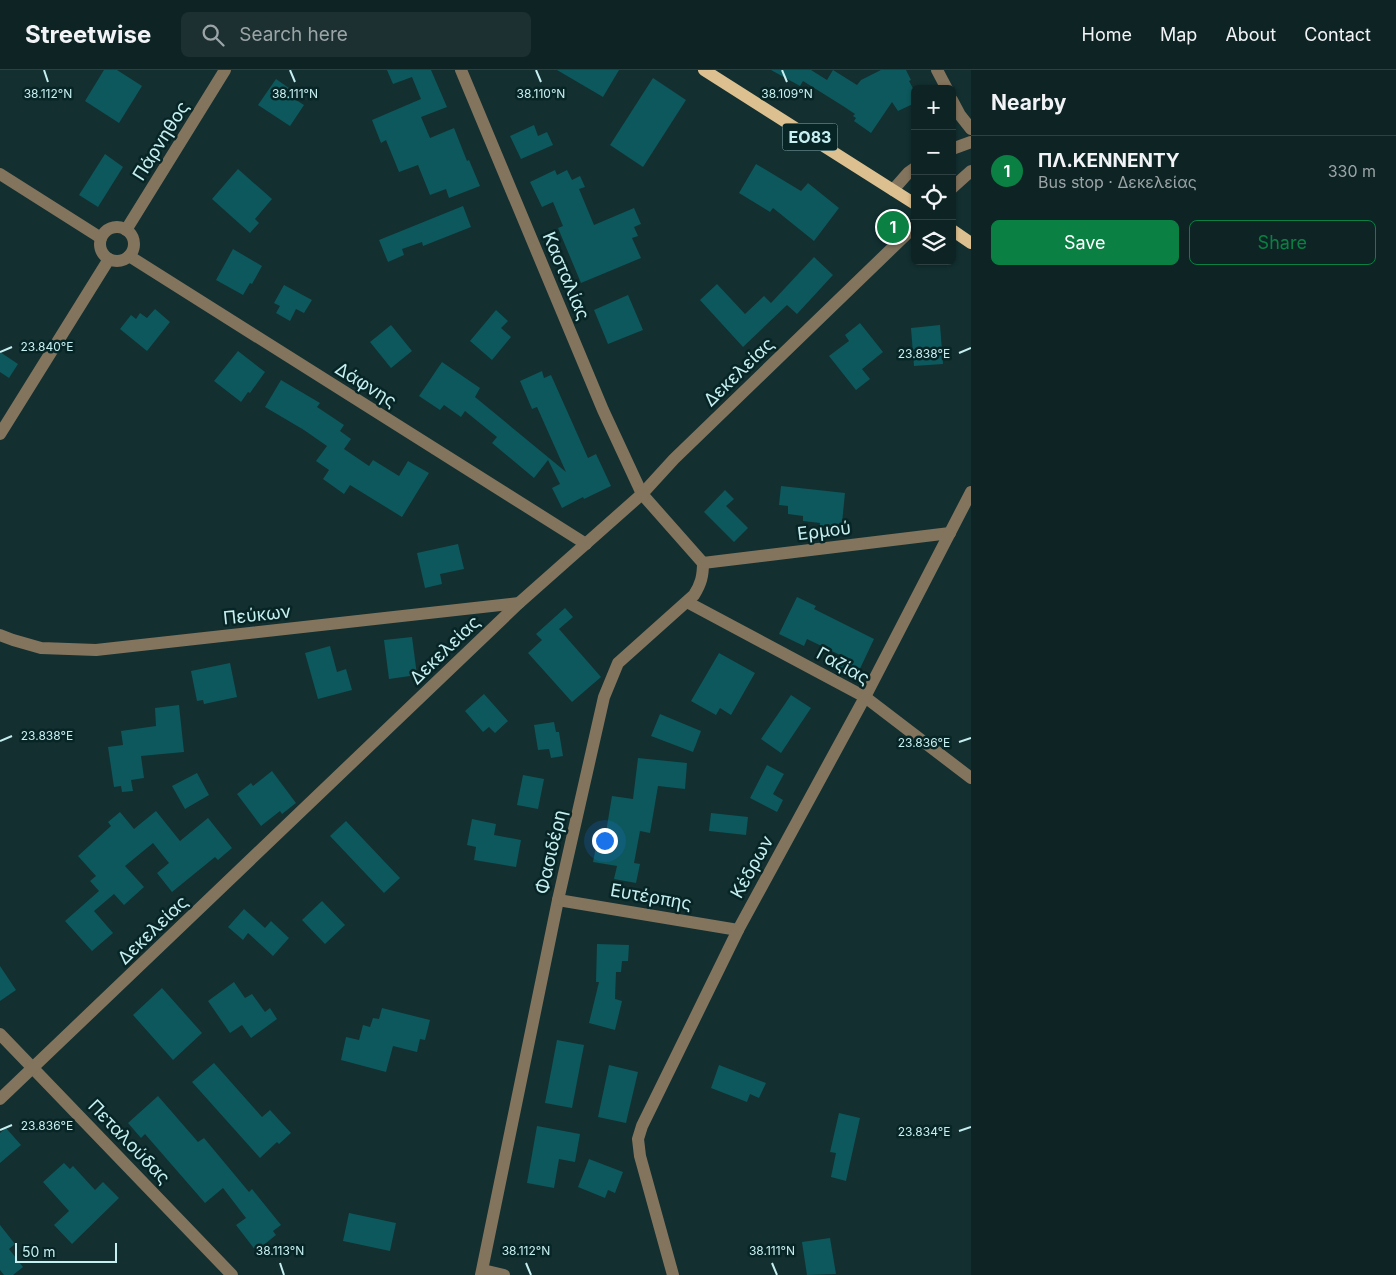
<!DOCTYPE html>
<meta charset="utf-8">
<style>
body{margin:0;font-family:Inter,sans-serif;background:#1c2f31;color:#f1f3f6}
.controls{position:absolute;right:15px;top:15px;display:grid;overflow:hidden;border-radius:8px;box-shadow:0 1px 4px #0004}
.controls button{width:45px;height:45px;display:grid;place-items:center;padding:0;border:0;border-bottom:1px solid #2e4041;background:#0e2324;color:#f1f3f6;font:25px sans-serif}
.scale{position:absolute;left:15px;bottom:12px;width:102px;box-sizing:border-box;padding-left:5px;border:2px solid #c6eff1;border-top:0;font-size:14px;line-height:18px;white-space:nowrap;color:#c6eff1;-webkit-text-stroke:4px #082526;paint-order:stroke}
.you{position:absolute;left:604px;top:770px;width:18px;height:18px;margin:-12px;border:4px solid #fff;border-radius:50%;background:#1a73e8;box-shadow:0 0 0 8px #1a73e833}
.badge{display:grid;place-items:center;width:32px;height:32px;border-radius:50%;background:#0b8043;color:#fff;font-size:16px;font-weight:700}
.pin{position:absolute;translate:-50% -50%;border:2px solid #fff;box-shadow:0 1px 5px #0006}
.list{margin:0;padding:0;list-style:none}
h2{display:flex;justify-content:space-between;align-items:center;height:65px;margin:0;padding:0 20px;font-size:21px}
h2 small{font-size:16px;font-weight:400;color:#9ba4a6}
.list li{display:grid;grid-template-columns:32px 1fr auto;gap:15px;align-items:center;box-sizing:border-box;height:70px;padding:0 20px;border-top:1px solid #2e4041}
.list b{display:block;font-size:19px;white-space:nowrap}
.list p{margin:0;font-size:16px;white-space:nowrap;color:#9ba4a6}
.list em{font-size:16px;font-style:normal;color:#9ba4a6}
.actions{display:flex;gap:10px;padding:15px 20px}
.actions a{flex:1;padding:11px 0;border:1px solid #0b8043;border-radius:8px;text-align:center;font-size:18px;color:#0b8043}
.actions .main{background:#0b8043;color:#fff}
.icon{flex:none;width:28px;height:28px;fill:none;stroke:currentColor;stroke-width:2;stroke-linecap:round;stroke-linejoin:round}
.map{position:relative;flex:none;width:971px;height:1205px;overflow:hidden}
header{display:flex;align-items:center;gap:30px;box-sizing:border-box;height:70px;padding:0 25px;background:#0e2324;border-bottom:1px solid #2e4041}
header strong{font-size:24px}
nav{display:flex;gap:28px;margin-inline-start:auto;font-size:18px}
.search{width:350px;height:45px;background:#1c2f31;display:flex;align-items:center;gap:12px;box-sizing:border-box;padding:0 18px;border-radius:8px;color:#9ba4a6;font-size:19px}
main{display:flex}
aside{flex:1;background:#0e2324}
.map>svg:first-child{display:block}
.building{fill:#0d585c}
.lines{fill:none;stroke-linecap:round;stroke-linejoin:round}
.minor{stroke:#83745d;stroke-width:12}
.major{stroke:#ddc08f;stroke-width:12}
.ticks{fill:none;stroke:#c6eff1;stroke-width:2}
.labels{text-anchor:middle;stroke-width:5;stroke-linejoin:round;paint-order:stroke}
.shield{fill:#082526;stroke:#8db2b4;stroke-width:1}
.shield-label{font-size:16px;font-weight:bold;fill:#c6eff1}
.street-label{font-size:18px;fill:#c6eff1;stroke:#082526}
.ticks-label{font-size:12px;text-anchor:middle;fill:#c6eff1;stroke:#082526;stroke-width:5;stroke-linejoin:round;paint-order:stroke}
</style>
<header>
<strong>Streetwise</strong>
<div class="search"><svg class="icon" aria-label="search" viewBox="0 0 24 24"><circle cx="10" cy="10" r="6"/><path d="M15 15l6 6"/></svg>Search here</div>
<nav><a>Home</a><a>Map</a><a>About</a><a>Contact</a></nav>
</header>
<main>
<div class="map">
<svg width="971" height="1205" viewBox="0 0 971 1205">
<rect width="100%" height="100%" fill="#132f30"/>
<g class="building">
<path d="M104,0H117L142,16L119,53L85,31Z"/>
<path d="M387,0H431L447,37L421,47L430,68L454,58L467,91L469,90L480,116L449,128L446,119L430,125L418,95L399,102L386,70L381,73L372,50L421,29L412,7L393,14Z"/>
<path d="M557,0H619L603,27Z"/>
<path d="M771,0H811L827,10L833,0L857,15L861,10L881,0H906L911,10L909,11L915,22V33L898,41L892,32L871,63L854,51L856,48L853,46L855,44L843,36L803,11L800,16Z"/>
<path d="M653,8L686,30L643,97L610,75Z"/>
<path d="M276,9L296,23L293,28L304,35L290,56L258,35Z"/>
<path d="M534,55L538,66L547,62L553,75L521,89L510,66Z"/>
<path d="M105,84L123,97L98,137L79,125Z"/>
<path d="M756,94L801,121L808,113L839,138L814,171L773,138L770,142L739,123Z"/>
<path d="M238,99L272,129L255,149L259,153L250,163L212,129Z"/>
<path d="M555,100L557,105L567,100L572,110L580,106L585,117L579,119L594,155L634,138L641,154L634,157L638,166L632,168L641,188L581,213L558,158L563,156L553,132L542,137L530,112Z"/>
<path d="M463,136L471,157L423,176L422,172L402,179L404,185L388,192L379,170Z"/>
<path d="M233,179L262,196L252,214L250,213L243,225L216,210Z"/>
<path d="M814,187L833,205L797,244L787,235L743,277L700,230L717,214L745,244L764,226L771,233Z"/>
<path d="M284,215L312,230L304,243L296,239L290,251L276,243L280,236L274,233Z"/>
<path d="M628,225L643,260L608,274L594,240Z"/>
<path d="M155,239L170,252L147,281L120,259L131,245L136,249L140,243L147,248Z"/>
<path d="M496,240L508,251L501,258L511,267L492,290L470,271Z"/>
<path d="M860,253L883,282L862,299L870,309L856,320L829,286L849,271L845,265Z"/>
<path d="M391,255L412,281L391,298L370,272Z"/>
<path d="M940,255L943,294L914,296L911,258Z"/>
<path d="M238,281L265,302L250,323L248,322L241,332L214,311Z"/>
<path d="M0,282L18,294L9,308L0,302Z"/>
<path d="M442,292L480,318L475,327L566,402L537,337L532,339L520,311L542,301L544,308L551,305L588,388L596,384L611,416L584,429L583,427L562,438L552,418L560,414L548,390L534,408L492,373L497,367L465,341L461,347L444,335L440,340L419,326Z"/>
<path d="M281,310L320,333L317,337L344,355L340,361L351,369L344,379L369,396L373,390L399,406L408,391L429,403L402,447L350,415L344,424L323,409L329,400L316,391L327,376L304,360L265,337Z"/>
<path d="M781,416L845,423L841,463L819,461L820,453L803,451V446L788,444V436L779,435Z"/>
<path d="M725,420L734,429L726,436L748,458L734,472L704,442Z"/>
<path d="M458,474L464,499L440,504L442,514L425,518L417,483Z"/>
<path d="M797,527L816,536L814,539L874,569L857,605L835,594L840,585L807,569L804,576L779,564Z"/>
<path d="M565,538L573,547L559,559L601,607L572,632L528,583L542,570L536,564Z"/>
<path d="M412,567L417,605L389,609L384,570Z"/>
<path d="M330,576L337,602L346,599L352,620L318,629L305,583Z"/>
<path d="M719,583L755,603L731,645L720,638L716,645L691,631Z"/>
<path d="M230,593L237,627L204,634L203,630L197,631L191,601Z"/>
<path d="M484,624L508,651L495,663L489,657L483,662L465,641Z"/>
<path d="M791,625L811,638L781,683L761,669Z"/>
<path d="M179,635L184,682L141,686L144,708L131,710L133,721L122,722L121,716L114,717L108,677L123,675L121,661L156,656L155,638Z"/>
<path d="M660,644L701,661L693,682L651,666Z"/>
<path d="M554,652L556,662H559L563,686L551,688L549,679L538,680L534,655Z"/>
<path d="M638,688L687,693L685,719L658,716L650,763L640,761L634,793L640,794L636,813L614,809L617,796L593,792L598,767L605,768L612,726L633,729Z"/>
<path d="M767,695L784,704L773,724L783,730L777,742L750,728Z"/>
<path d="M272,701L296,733L282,744L280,741L261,756L237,724L251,713L253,716Z"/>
<path d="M197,703L209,725L185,739L172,716Z"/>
<path d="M523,705L544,709L538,739L517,735Z"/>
<path d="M156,741L180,771L208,748L232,778L218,790L215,787L172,822L157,803L169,793L153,773L125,796L144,817L124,835L114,824L94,841L113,863L92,881L65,851L99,821L90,811L96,806L78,786L111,756L108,752L120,742L134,759Z"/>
<path d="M711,743L748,747L746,765L709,761Z"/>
<path d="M472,749L496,754L494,765L521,770L516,797L474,790L476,777L467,775Z"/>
<path d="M346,751L400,808L384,823L330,766Z"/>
<path d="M322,831L345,855L325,874L302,850Z"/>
<path d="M244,839L265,858L271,851L289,868L273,886L248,863L243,870L228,857Z"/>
<path d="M597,874L629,875L628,891H622L621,902H616L615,929L622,931L615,960L589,953L599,912H596Z"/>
<path d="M0,896L16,920L0,931Z"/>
<path d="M234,912L245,928L252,924L265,942L270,938L277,949L251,968L242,955L230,963L208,931Z"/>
<path d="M162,918L202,963L173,990L133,945Z"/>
<path d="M382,938L430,950L425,970L420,969L417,982L393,976L386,1002L341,990L346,967L359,970L363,955L370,957L373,948L379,949Z"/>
<path d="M557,970L584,975L572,1038L545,1033Z"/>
<path d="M214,993L262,1047L270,1040L291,1063L279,1074L277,1072L260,1088L192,1012Z"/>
<path d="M609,995L638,1002L626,1053L598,1047Z"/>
<path d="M719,995L766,1013L759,1028L750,1024L747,1032L711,1018Z"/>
<path d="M158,1026L198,1072L204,1068L249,1122L252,1119L281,1155L273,1161L276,1165L256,1181L236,1155L246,1148L223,1118L205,1133L145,1064L141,1068L128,1053Z"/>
<path d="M839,1043L860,1048L846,1111L831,1107L836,1083L830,1082Z"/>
<path d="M537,1056L580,1064L575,1092L559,1089L554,1118L527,1113Z"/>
<path d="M6,1058L21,1075L0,1093V1063Z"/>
<path d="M589,1089L623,1102L615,1123L608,1120L605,1128L578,1117Z"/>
<path d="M64,1093L70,1099L73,1096L95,1120L103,1112L119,1128L72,1174L54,1155L69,1141L43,1112Z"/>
<path d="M349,1143L396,1153L390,1181L343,1171Z"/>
<path d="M0,1155L15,1174L9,1179L23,1197L13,1205H4L0,1200Z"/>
<path d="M830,1168L836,1204L807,1205L802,1172Z"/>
</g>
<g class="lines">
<g class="minor">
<path d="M461,0L603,340L642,424L703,493C703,506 701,514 694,525L618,593L604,627L558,830L481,1205"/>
<path d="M937,0L947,19"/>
<path d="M952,30L960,45L971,59"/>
<path d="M952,79L971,72"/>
<path d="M0,104L101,168"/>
<path d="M952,118L971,101"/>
<path d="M893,120L908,103L915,98"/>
<circle cx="117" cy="174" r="17"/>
<path d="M126,160L225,0"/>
<path d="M129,186L586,474"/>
<path d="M0,364L109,189"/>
<path d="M703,493L950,463"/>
<path d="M687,532L865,627L971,708"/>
<path d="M0,565L13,570L41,578L96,580L519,533"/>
<path d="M558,830L738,860"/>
<path d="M0,964L232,1205"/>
<path d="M0,1029L519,533L642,424L674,389L915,156"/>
<path d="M483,1200L504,1205"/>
<path d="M673,1205L640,1086L638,1069L642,1056L738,860L865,627L971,422"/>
</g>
<g class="major">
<path d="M704,0L915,134"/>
<path d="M952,160L971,173"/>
</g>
</g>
<path class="ticks" d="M44,0L48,12M290,0L295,12M536,0L541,12M782,0L787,12M0,282L12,277M959,283L971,278M0,671L12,666M959,672L971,668M0,1060L12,1055M959,1061L971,1057M280,1193L284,1205M526,1193L531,1205M772,1193L777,1205"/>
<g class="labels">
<rect class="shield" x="782.5" y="53.5" width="55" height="27" rx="4"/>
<g class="shield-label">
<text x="810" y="73">ΕΟ83</text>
</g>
<g class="street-label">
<text transform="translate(161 71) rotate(-58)" y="6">Πάρνηθος</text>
<text transform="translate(566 206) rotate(67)" y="6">Κασταλίας</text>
<text transform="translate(739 302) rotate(-44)" y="6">Δεκελείας</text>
<text transform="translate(366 315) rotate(32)" y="6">Δάφνης</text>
<text transform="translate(824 461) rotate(-7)" y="6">Ερμού</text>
<text transform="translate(257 545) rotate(-6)" y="6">Πεύκων</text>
<text transform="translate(445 580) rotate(-44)" y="6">Δεκελείας</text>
<text transform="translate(843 596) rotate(29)" y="6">Γαζίας</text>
<text transform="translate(551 782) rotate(-77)" y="6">Φασιδέρη</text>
<text transform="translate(752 797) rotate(-61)" y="6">Κέδρων</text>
<text transform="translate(651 827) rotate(10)" y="6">Ευτέρπης</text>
<text transform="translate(153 860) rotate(-44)" y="6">Δεκελείας</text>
<text transform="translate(129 1072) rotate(46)" y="6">Πεταλούδας</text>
</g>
</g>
<g class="ticks-label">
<text x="48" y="28">38.112°N</text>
<text x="295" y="28">38.111°N</text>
<text x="787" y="28">38.109°N</text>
<text x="541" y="28">38.110°N</text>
<text x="47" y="281">23.840°E</text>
<text x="924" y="288">23.838°E</text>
<text x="47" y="670">23.838°E</text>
<text x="924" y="677">23.836°E</text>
<text x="47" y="1060">23.836°E</text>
<text x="924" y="1066">23.834°E</text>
<text x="280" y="1185">38.113°N</text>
<text x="526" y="1185">38.112°N</text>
<text x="772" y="1185">38.111°N</text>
</g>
</svg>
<div class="controls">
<button>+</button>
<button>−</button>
<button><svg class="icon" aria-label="locate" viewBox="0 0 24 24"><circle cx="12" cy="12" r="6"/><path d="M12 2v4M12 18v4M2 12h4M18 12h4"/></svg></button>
<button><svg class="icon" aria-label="layers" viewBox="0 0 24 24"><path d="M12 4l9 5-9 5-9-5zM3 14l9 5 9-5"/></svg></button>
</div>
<div class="scale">50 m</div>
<div class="you"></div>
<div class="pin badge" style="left:893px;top:157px">1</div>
</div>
<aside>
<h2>Nearby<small></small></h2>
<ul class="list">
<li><span class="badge">1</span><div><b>ΠΛ.ΚΕΝΝΕΝΤΥ</b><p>Bus stop · Δεκελείας</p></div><em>330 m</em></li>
</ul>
<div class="actions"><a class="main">Save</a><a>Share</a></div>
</aside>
</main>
